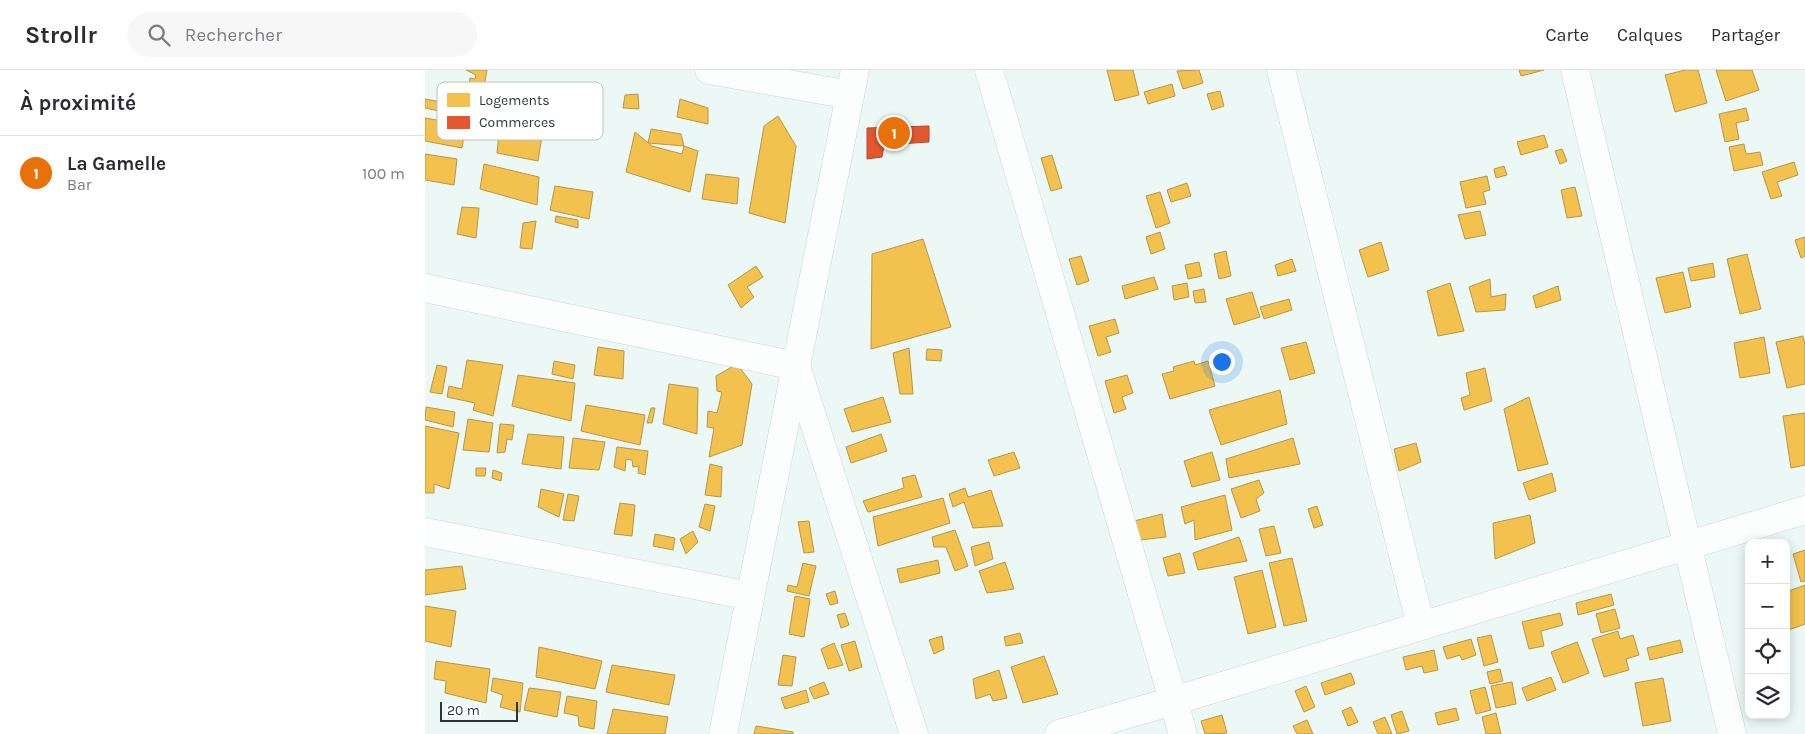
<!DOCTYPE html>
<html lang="fr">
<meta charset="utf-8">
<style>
body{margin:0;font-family:Karla,sans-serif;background:#f7f7f7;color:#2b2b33}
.controls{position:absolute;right:15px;bottom:15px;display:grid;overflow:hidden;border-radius:10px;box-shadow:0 2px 12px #0003}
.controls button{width:45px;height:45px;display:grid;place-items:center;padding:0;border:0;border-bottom:1px solid #e1e1e2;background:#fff;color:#2b2b33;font:25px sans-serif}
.scale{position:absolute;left:15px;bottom:12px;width:78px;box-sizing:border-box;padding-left:5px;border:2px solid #2d3635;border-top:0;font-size:14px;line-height:18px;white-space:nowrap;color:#2d3635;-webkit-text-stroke:4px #fff;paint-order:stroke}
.you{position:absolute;left:796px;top:291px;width:18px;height:18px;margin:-12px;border:4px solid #fff;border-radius:50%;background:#1a73e8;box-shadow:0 0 0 8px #1a73e833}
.badge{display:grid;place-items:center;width:32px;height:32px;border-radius:50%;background:#707a79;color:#fff;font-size:16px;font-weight:700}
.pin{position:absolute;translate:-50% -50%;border:2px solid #fff;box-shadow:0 1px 5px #0006}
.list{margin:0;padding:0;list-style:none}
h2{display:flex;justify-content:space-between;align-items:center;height:65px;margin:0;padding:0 20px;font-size:21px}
h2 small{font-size:16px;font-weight:400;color:#7c7c81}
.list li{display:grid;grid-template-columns:32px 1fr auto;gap:15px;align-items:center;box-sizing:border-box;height:75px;padding:0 20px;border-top:1px solid #e1e1e2}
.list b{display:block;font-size:19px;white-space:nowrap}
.list p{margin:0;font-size:16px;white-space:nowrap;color:#7c7c81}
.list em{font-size:16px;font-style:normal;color:#7c7c81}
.icon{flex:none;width:28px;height:28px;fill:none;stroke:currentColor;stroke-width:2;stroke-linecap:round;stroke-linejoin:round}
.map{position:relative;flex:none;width:1380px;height:664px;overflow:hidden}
header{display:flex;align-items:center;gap:30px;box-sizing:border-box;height:70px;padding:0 25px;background:#fff;border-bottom:1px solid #e1e1e2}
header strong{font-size:24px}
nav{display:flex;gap:28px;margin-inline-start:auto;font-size:18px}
.search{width:350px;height:45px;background:#f7f7f7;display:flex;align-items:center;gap:12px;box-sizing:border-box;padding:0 18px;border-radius:28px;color:#7c7c81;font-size:19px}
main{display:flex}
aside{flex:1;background:#fff}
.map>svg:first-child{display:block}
.homes{fill:#f2c14e;stroke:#b79746}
.shops{fill:#e4572e;stroke:#ad4d30}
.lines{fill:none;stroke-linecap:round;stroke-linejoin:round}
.street-casing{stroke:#cbd5d3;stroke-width:29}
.primary-casing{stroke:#cbd5d3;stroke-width:29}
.street{stroke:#fcfefe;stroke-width:28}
.primary{stroke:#fcfefe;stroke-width:28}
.key{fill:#fff;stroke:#c0c3c2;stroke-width:1}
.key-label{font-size:14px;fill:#2d3635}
</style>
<header>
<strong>Strollr</strong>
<div class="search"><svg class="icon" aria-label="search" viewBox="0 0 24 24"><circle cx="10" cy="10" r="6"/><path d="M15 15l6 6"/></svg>Rechercher</div>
<nav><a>Carte</a><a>Calques</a><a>Partager</a></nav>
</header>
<main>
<aside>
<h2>À proximité<small></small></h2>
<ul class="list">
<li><span class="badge" style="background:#e8710a">1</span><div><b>La Gamelle</b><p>Bar</p></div><em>100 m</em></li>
</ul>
</aside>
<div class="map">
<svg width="1380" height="664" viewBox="0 0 1380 664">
<rect width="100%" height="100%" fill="#ebf8f6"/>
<g class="homes">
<path d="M41,0H62L59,17L44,15L45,8L50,9L51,5Z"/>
<path d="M682,0H708L714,25L690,31Z"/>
<path d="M774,0L778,13L758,19L752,1Z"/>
<path d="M1094,0H1119L1096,6Z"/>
<path d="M1260,0H1273L1282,33L1250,42L1240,5Z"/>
<path d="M1291,0H1327L1334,20L1301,31Z"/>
<path d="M747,14L750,26L723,34L719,22Z"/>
<path d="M795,21L799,36L787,40L782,24Z"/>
<path d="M213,24L214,39L198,38L200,25Z"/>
<path d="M0,29L33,35L32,45L0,38Z"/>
<path d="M255,29L283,38V54L252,47Z"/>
<path d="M1321,38L1324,50L1311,53L1314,69L1300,72L1294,44Z"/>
<path d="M99,43L120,47L113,91L72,83L75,52L97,56Z"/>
<path d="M353,46L371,76L360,153L324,143L339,56Z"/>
<path d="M0,48L41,55L37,78L0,71Z"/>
<path d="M226,59L256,64L259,76L223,73Z"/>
<path d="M210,62L227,76L257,84L259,76L273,81L265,122L201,102Z"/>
<path d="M1119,65L1123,77L1096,85L1092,72Z"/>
<path d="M1319,74L1321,84L1335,82L1338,95L1309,101L1304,77Z"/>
<path d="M1137,79L1142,91L1135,94L1130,81Z"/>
<path d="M0,84L32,89L29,115L0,110Z"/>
<path d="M627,85L637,118L626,121L616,88Z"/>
<path d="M1369,92L1373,105L1352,112L1357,126L1346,129L1337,102Z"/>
<path d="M59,94L114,107L112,135L55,119Z"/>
<path d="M1079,96L1082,105L1071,108L1069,99Z"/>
<path d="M281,104L314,108L312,134L277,129Z"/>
<path d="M1062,106L1065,120L1058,122L1061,134L1041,138L1035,112Z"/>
<path d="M762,113L766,126L746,132L742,120Z"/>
<path d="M130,116L168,122L164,149L125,140Z"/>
<path d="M1150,117L1157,146L1142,148L1136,120Z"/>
<path d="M735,122L745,153L731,158L721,126Z"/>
<path d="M37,137L54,138L51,168L32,164Z"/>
<path d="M1055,141L1061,165L1040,169L1033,145Z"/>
<path d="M131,146L153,150V158L130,152Z"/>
<path d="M111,151L107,179L95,178L98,153Z"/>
<path d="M735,162L740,179L726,184L721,167Z"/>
<path d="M1380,167V186L1376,188L1370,170Z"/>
<path d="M498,169L526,257L446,279L447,184Z"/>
<path d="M956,172L964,200L943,207L934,180Z"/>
<path d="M801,181L806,206L794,209L789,184Z"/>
<path d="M1322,184L1336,239L1315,244L1302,189Z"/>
<path d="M656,186L664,211L652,215L644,189Z"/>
<path d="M867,189L871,201L853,206L850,195Z"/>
<path d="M774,192L777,206L763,209L760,195Z"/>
<path d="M1288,193L1290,207L1266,211L1263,198Z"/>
<path d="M331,196L338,207L322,217L329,227L316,238L303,215Z"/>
<path d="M1258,202L1266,237L1240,243L1231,208Z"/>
<path d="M729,207L733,219L700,229L697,216Z"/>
<path d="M1065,209L1066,227L1081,224L1080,240L1051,242L1044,217Z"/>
<path d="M762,213L764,227L749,230L747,216Z"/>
<path d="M1025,213L1039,261L1013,266L1002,221Z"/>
<path d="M1133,216L1136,230L1111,238L1108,226Z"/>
<path d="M779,219L781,232L770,233L768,221Z"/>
<path d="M827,222L835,247L809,255L801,229Z"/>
<path d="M864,229L867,240L839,249L835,237Z"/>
<path d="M690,249L694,263L681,267L686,282L673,286L664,256Z"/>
<path d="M1378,266L1380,275V314L1362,318L1351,272Z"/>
<path d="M1339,267L1345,303L1315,308L1309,273Z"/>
<path d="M881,272L890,303L865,310L856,278Z"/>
<path d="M173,277L199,281L198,309L169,305Z"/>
<path d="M484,278L488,324H475L468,283Z"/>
<path d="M502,279L517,280L516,291L501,290Z"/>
<path d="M42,290L78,295L68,346L48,340L50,333L22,327L24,316L37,319Z"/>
<path d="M129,291L150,295L148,309L127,304Z"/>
<path d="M769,291L770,295L783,291L790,316L745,329L737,304L749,301L748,297Z"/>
<path d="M312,294L327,314L317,375L284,387L289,358L282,357L283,341L292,343L297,322L292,321L291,306Z"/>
<path d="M12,295L22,297L17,324L5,322Z"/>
<path d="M1060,298L1067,331L1039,340L1036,328L1045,325L1041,303Z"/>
<path d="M93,305L150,313L146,351L87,336Z"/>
<path d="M702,305L708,323L697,327L701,339L689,343L680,311Z"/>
<path d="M244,314L273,318L272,364L238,354Z"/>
<path d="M855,320L862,354L796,375L784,340Z"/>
<path d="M458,327L466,352L427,362L419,339Z"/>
<path d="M1104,327L1123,394L1093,401L1079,339Z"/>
<path d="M161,335L220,345L215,375L156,361Z"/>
<path d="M1,337L30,342L28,357L0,350Z"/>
<path d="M226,338H230L227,353H222Z"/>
<path d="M1380,343V395L1366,398L1358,346Z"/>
<path d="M43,349L68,353L64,382L38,380Z"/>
<path d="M75,354L89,355L87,370L82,369L80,382L72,383Z"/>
<path d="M0,356L34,363L24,419L9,414V423H0Z"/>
<path d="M103,364L139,367L136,399L97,394Z"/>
<path d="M456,364L462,381L426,393L421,377Z"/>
<path d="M148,368L180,372L174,400L144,398Z"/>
<path d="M868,368L875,394L804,408L801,389Z"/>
<path d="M991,373L996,392L974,401L969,379Z"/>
<path d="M192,377L223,381L220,405L213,403L214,396L208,397L207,390L201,389L200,401L189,397Z"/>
<path d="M589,382L595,398L569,406L563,390Z"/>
<path d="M787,382L795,410L767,417L759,391Z"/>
<path d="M285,394L297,397L296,427L280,425Z"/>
<path d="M51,398H61L60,406H51Z"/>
<path d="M68,400L77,403L76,411L67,408Z"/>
<path d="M1127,403L1131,421L1104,430L1098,413Z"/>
<path d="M490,405L497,427L443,442L438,431L479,418L477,408Z"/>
<path d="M834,410L839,423L831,429L835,441L816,448L806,419Z"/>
<path d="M540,418L543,427L566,420L578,456L548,458L539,432L528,437L524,424Z"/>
<path d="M116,419L139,424L134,447L113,437Z"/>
<path d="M143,424L154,426L149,451L138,450Z"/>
<path d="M800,425L807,460L770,470L769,450L760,454L756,437Z"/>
<path d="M518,428L525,453L453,476L448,447Z"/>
<path d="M195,433L210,435L207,466L189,464Z"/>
<path d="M280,434L290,436L285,461L274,457Z"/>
<path d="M892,436L898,455L889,458L883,439Z"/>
<path d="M737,444L741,467L715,470L709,451Z"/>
<path d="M1105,445L1110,473L1070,489L1068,453Z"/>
<path d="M384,451L389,482L379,483L373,452Z"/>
<path d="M849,456L856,483L841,486L834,459Z"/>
<path d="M530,460L543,496L530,501L521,477H509L507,467Z"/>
<path d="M268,461L273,472L261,484L255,469Z"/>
<path d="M230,464L250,468L248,480L228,476Z"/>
<path d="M814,467L822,491L773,500L768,483Z"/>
<path d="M564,472L568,489L550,496L546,477Z"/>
<path d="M1380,480V511L1376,512L1368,484Z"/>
<path d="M755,483L760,503L743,506L738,488Z"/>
<path d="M867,488L882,551L859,556L844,493Z"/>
<path d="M513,490L515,503L475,513L472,499Z"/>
<path d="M580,492L589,519L562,523L554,501Z"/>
<path d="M378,493L391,496L384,526L362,521L363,515L372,517Z"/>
<path d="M37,496L41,519L0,525V500Z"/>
<path d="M837,500L851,557L823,564L809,507Z"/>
<path d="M1380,515V554L1361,561V522Z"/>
<path d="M410,521L413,533L405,535L401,524Z"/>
<path d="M1186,524L1189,535L1153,545L1151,533Z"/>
<path d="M370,526L385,529L379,567L364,564Z"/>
<path d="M0,536L31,541L26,577L0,571Z"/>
<path d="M1190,539L1195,558L1176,563L1171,544Z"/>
<path d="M420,543L424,555L416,558L412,545Z"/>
<path d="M1135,543L1138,555L1116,561L1119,576L1104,579L1097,552Z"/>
<path d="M1193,561L1195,569L1208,565L1214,585L1201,589L1204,600L1179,607L1167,569Z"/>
<path d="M595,563L598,573L581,576L579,567Z"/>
<path d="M1066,565L1073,592L1059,596L1052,568Z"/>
<path d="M517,566L519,579L509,584L504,570Z"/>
<path d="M1046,569L1051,585L1037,590L1035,585L1022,589L1018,577Z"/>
<path d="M1255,570L1258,582L1225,590L1222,578Z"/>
<path d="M430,571L437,597L424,601L416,575Z"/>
<path d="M1152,572L1164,603L1138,613L1126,582Z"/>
<path d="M409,573L418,595L403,599L396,579Z"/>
<path d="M114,577L177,591L170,619L111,607Z"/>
<path d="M1009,580L1013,600L999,603L997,596L981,600L978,587Z"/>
<path d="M358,585L371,587L367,616L353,615Z"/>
<path d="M619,586L633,624L598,633L586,597Z"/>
<path d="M11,591L65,599L61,633L20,623L21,611L9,609Z"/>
<path d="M187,595L250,605L244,635L181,622Z"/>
<path d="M1075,599L1078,611L1065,614L1062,602Z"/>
<path d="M574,600L582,628L568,631L565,624L551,629L548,609Z"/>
<path d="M926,603L930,614L900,625L896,613Z"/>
<path d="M1126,607L1131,620L1102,631L1097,618Z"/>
<path d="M68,608L98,613L95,642L75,637L78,625L66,621Z"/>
<path d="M1238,608L1246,651L1218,656L1210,613Z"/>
<path d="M399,612L404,624L389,629L384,618Z"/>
<path d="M1087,612L1091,634L1071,638L1066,616Z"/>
<path d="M881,616L890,637L879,642L870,621Z"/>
<path d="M1060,617L1066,640L1051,644L1045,621Z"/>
<path d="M104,618L136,622L132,647L99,640Z"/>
<path d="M381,620L384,632L360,639L356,628Z"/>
<path d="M142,626L172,631L169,659L154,656L153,646L139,643Z"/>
<path d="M926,637L933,652L923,656L917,641Z"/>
<path d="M1031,638L1034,650L1013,655L1010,643Z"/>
<path d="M188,639L243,647L240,664H182Z"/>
<path d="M977,641L984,661L972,664L966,645Z"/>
<path d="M1071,643L1076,664H1061L1057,647Z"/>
<path d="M797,645L802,663L780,664L776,651Z"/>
<path d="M960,647L967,664H953L948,652Z"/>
<path d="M882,650L888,664H872L868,656Z"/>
<path d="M331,656L368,662V664H329Z"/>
</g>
<path class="shops" d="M504,56V72L459,75L457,87L442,89V58Z"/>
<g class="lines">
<defs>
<g id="street">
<path d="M284,0L425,25"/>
<path d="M564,0L758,664"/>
<path d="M856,0L996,556"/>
<path d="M1150,0L1307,664"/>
<path d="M0,218L371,296L489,664"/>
<path d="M0,462L325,526"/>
<path d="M634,664L748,631L1380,440"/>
</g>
<path id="primary" d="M298,664L430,0"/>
</defs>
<use href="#street" class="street-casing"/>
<use href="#primary" class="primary-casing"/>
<use href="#street" class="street"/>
<use href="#primary" class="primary"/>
</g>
<rect x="12" y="12" width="166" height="58" rx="8" class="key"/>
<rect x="22" y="23" width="23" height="14" fill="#f2c14e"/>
<rect x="22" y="46" width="23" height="13" fill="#e4572e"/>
<g class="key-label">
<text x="54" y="35">Logements</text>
<text x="54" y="57">Commerces</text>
</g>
</svg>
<div class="controls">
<button>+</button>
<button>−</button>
<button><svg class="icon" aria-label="locate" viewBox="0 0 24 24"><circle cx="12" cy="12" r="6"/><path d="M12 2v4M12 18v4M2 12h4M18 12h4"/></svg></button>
<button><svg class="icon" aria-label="layers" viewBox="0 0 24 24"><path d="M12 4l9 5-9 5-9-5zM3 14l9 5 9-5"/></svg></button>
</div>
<div class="scale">20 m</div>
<div class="you"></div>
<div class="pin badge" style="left:469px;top:63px;background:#e8710a">1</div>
</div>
</main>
